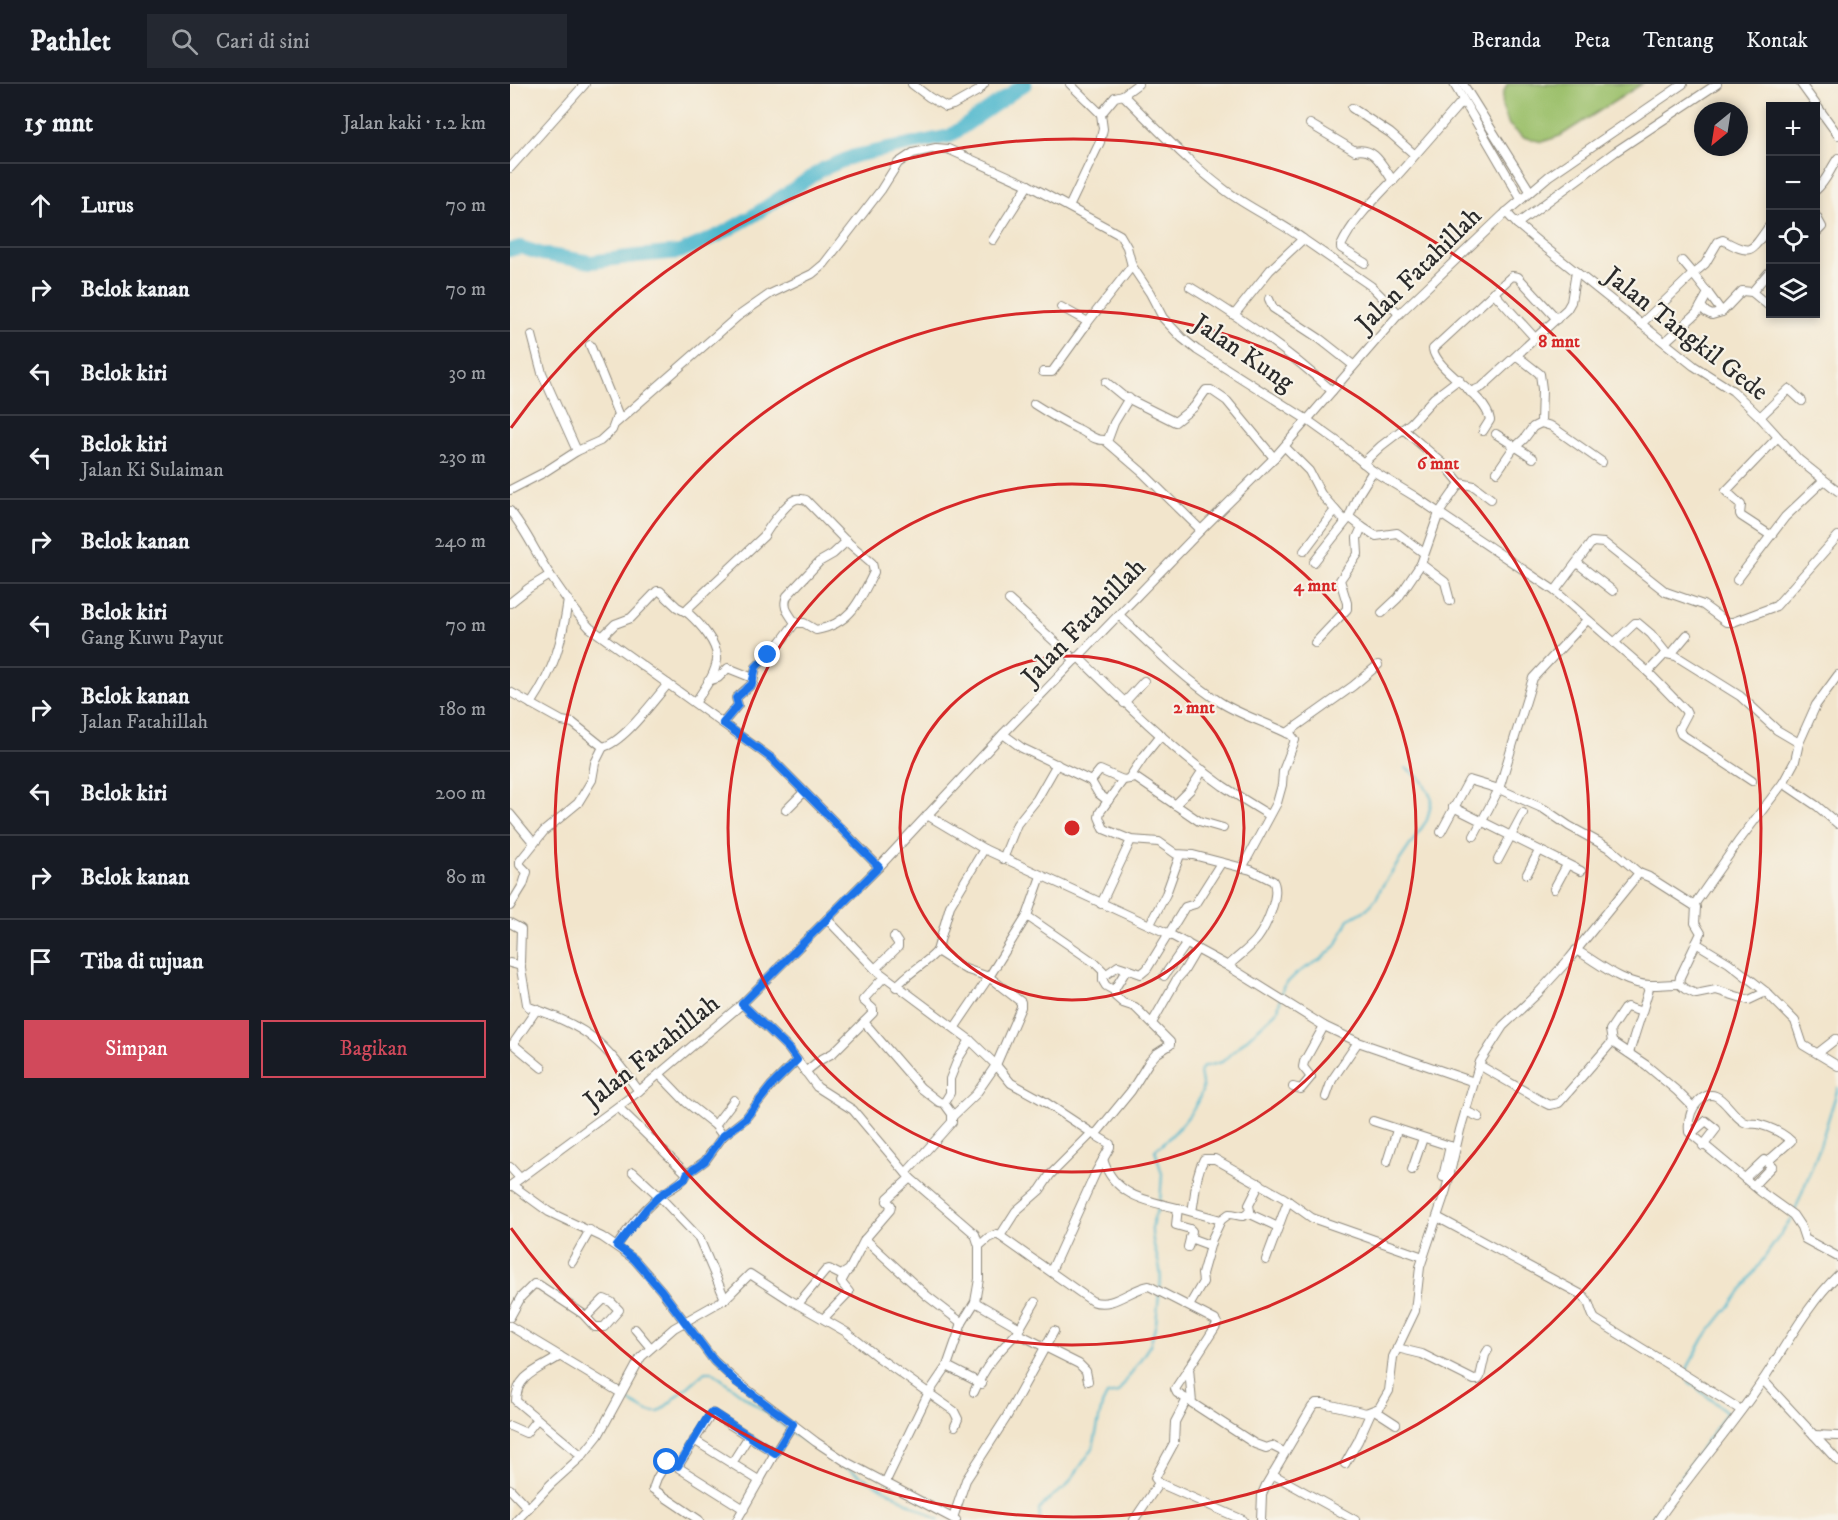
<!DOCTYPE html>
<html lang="id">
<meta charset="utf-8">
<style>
body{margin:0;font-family:"IM FELL DW Pica",serif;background:#242831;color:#f1f3f6}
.controls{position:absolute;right:18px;top:18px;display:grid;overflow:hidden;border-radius:0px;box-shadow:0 3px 9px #0003}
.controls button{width:54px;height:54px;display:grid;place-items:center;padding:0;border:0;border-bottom:2px solid #363941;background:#171b24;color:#f1f3f6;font:30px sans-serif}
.compass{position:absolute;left:1184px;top:18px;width:54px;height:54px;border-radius:50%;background:#171b24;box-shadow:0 3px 9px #0003;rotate:210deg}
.stop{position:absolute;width:18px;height:18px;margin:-14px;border:4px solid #1a73e8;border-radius:50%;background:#fff}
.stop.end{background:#1a73e8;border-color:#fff;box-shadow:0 2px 6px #0008}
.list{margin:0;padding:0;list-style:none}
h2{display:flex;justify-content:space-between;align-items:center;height:78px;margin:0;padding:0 24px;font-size:26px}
h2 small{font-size:20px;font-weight:400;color:#9ea1a6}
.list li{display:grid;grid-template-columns:39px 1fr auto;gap:18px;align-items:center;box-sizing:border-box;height:84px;padding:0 24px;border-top:2px solid #363941}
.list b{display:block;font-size:22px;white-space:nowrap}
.list p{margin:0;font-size:20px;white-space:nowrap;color:#9ea1a6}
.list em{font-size:20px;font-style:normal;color:#9ea1a6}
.actions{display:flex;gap:12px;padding:18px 24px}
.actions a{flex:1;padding:14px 0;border:2px solid #d1495b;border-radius:0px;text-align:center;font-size:21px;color:#d1495b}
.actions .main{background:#d1495b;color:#fff}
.icon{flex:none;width:33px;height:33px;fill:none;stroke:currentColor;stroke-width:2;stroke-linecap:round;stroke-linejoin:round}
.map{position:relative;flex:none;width:1328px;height:1436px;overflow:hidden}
header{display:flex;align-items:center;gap:36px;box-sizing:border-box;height:84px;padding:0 30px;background:#171b24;border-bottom:2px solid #363941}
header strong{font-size:28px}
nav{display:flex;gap:33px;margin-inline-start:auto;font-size:21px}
.search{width:420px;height:54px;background:#242831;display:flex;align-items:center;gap:15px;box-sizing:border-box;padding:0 21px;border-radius:0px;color:#9ea1a6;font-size:22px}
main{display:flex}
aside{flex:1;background:#171b24}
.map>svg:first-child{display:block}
.green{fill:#9bc06a;stroke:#63764a;stroke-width:1.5}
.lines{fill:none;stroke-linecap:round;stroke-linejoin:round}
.stream{stroke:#50b8ce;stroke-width:2}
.river{stroke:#50b8ce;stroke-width:14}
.minor-casing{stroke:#8e887c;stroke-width:10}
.minor{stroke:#fff;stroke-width:8}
.route{stroke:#1a73e8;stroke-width:8}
.ring{fill:none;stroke:#d62828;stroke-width:3}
.labels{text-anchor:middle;stroke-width:4.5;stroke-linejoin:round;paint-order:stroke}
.street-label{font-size:26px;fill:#2b2b2b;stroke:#f7f3e8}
.centre{fill:#d62828;stroke:#f7f3e8;stroke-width:3}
.ring-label{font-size:18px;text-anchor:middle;font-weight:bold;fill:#d62828;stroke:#f7f3e8;stroke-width:4.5;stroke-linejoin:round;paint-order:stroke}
</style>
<header>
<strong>Pathlet</strong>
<div class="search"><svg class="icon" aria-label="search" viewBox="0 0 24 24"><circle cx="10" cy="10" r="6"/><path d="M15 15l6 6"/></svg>Cari di sini</div>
<nav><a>Beranda</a><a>Peta</a><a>Tentang</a><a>Kontak</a></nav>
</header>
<main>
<aside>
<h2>15 mnt<small>Jalan kaki · 1.2 km</small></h2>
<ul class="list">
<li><svg class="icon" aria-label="ahead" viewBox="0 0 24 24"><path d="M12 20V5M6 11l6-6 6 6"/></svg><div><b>Lurus</b></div><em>70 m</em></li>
<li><svg class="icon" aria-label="right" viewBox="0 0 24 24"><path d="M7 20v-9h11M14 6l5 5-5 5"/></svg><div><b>Belok kanan</b></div><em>70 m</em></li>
<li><svg class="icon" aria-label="left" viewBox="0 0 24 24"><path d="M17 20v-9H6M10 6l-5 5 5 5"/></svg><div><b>Belok kiri</b></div><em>30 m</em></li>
<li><svg class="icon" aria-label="left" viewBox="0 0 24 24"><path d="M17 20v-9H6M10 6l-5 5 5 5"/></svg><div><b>Belok kiri</b><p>Jalan Ki Sulaiman</p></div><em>230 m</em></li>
<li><svg class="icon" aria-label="right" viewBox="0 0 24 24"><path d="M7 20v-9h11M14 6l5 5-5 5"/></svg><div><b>Belok kanan</b></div><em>240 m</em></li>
<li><svg class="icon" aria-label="left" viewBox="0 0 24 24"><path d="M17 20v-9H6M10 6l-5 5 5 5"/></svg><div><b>Belok kiri</b><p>Gang Kuwu Payut</p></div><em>70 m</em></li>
<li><svg class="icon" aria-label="right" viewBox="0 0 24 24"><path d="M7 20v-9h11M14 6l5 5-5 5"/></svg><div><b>Belok kanan</b><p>Jalan Fatahillah</p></div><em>180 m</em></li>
<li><svg class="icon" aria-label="left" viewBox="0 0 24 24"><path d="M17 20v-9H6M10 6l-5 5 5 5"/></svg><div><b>Belok kiri</b></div><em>200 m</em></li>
<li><svg class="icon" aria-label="right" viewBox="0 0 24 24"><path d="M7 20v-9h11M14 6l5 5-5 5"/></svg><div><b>Belok kanan</b></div><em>80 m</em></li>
<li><svg class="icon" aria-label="arrive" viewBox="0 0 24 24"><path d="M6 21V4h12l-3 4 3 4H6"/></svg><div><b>Tiba di tujuan</b></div></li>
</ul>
<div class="actions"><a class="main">Simpan</a><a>Bagikan</a></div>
</aside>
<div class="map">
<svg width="1328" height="1436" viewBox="0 0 1328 1436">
<rect width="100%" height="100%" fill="#f7f3e8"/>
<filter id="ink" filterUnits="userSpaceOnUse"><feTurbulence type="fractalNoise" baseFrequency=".0167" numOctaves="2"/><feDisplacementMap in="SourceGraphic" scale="12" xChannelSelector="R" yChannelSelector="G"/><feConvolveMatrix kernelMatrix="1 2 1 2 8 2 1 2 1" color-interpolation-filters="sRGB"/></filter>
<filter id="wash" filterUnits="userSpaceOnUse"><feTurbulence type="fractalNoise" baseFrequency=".008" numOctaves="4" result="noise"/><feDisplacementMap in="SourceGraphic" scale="24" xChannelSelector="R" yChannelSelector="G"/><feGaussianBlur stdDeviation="1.35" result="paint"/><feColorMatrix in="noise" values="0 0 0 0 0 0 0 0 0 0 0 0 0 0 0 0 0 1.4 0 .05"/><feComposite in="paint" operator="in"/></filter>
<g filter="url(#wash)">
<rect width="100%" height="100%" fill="#f2e5cc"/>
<path class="green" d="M997,0H1132L1050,52L1032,58L1013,53L999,41L992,23L993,10Z"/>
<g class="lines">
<g class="stream">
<path d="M650,1118L652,1090L645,1066C663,1052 685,1029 692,1007C693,1001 691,994 690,988L693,983L712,978L768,926L773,903L787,889L811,875L826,862L839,835C854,828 865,821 871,804L917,736L922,715L911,695L896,684"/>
<path d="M649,1123C646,1129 643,1135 642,1142C640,1163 654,1179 650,1205"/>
<path d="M1284,1129L1308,1068L1328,1004"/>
<path d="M1176,1290L1178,1283L1194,1254L1226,1214L1282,1134"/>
<path d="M112,1313L138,1328H149L195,1288H202L291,1355L326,1378L429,1436"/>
<path d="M530,1436L529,1426L541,1413L556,1403L583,1364L592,1321L597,1311L608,1309L640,1261L646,1239L649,1210"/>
<path d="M1135,1436L1142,1434L1217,1328L1178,1297"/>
</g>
<path class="river" d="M0,166L10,163L32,170L81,178L126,172L170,168L209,151L241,133L313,85L344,72L440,52L515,0"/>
</g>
</g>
<g filter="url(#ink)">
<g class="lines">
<defs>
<g id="minor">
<path d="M402,0L419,13L436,23L443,21L468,7L474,0"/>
<path d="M944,0L1011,115"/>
<path d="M953,0L1020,107"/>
<path d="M1291,0L1328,51"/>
<path d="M613,11L628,0"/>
<path d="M842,24L880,49L905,71L953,16"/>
<path d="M591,30L605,13L613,11C646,44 678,78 715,106C740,125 769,137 793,155L760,186L724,231"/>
<path d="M800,40L845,67C865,62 873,83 883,97"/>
<path d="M0,84L75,0"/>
<path d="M1306,106C1316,98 1320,85 1328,74"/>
<path d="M559,123L590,58L593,45L591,30L560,0"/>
<path d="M996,128L1007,140L1031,160L1184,282L1223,307L1250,333L1289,376L1328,407"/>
<path d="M1306,132L1312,143L1306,149"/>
<path d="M1007,140L1105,68L1207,0"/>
<path d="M793,155L861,202L889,230"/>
<path d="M483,156L518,101"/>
<path d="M855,179L831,164V162C847,127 882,101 905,71"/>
<path d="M680,203C730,233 779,267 822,307"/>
<path d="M983,208L1025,254"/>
<path d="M1242,208L1260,187"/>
<path d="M1198,209L1212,228L1232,207L1242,208L1260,223"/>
<path d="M759,215L763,224L810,255L843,281"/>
<path d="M1191,222L1196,228L1202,231L1212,228"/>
<path d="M551,223L578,238L622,182"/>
<path d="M1131,240L1183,190L1172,177"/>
<path d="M22,251L32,289L67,367"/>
<path d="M1155,258L1187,229L1198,209L1183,190L1195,180L1208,158L1213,156C1243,173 1241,167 1260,141"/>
<path d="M1007,272L1030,290L1032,305L1031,339L1041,342L1092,378"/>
<path d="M533,288H542L578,238"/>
<path d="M596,298L613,312L665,338L684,323L696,306H701L717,317L764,374"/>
<path d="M960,308L972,303L1057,225L1061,218L1066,188"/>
<path d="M619,314L604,339L597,358L633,389L691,446"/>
<path d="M524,320C538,329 551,337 566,344C578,349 583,357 597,356"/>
<path d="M1250,333L1279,305L1292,317"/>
<path d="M106,339L227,233L260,210L302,190L314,180L371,106L388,79L403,69L426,64L438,65L518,101L610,151L617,163L622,182L640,209L653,234L672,254L687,266L796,335L828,358L863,387L904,412L1045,507L1138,588L1175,626L1177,630L1169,645L1171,650L1242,697"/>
<path d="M973,347L980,336C976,310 926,287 923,265L1002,192L1008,193L1047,235"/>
<path d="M986,350L1023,374"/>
<path d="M775,363L799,387L811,410L835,437"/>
<path d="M853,379L871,362L901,339L924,314L949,295"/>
<path d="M987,388L1002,366L1014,355L1023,343L1031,339"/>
<path d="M950,399L964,402L981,415"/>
<path d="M0,406L33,389L67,367L90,357L102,346L108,330L80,261"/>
<path d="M0,427C16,446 26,470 40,491C52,509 65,528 80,544L261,674L369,783"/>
<path d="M852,443L866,452L887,449L914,469"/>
<path d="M1260,451L1231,432L1230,430L1231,421L1216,407L1267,354"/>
<path d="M794,467L825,426"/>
<path d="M804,478L838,435"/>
<path d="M1067,479L1103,507"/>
<path d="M911,480L935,498L940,517"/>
<path d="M1227,496L1275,433L1313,397"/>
<path d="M1045,507L1082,458L1094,459L1156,508L1193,521L1216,538H1223L1266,522L1328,452"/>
<path d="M499,516L565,576"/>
<path d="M0,519L19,504L40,491"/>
<path d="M872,529L888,514L911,480L929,429L950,399L936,382L893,345"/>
<path d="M609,531C641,561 673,594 710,618C732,632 758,639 781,651L785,656L773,687L772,701L767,719L732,784"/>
<path d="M285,539C279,529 272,524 277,512L309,478L323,470L337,457"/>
<path d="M93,552L105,540L121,534L147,507H150L167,523L178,529"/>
<path d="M805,559L837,525V519L830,496L848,470L847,454L852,443L839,433L848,411L863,387"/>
<path d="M1104,559L1125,539H1128L1141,550L1157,570"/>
<path d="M1161,570L1177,551"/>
<path d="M568,573C614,618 661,664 713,702C728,712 744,722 759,731"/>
<path d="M1138,588L1154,571L1157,570L1166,572L1230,612L1267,646L1289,659"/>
<path d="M198,597L208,594L218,584L243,594"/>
<path d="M0,608L52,637L63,639L93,663L85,679L82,696L68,719L34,747L10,777V781L17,788L13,801L0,822"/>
<path d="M185,619C193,606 205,592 207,576C209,560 189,539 178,529V524L254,452C259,443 276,419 286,415C290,414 292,415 296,416L334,455L362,479L364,488C350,516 341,540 306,546L294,539H285L267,563L246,583L243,599L226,614L228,621L213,639"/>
<path d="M614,619L634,597"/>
<path d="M21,620C45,584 52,558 58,516"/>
<path d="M777,649L843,602L868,581"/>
<path d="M493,650L512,664L581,697L590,686L613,696L626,694L689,737L713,744"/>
<path d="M93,663C114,658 143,617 158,600"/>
<path d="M620,693L634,672L651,651"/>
<path d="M581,697L588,709L598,717"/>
<path d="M1273,699L1307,722L1328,740"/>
<path d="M665,721L680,706L693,686"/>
<path d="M943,723L1071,787"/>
<path d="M276,726L294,708"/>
<path d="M0,730L23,758"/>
<path d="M417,731L474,765L659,850L718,882L814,942L848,958L964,998"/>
<path d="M931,748L959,696L989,705L1034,725L1059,742L1101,765L1129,789L1139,793L1186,823L1185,839L1191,849L1170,893L1169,900L1175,905L1186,910L1206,906L1239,916L1256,908"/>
<path d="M964,752L989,705L1023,594L1077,536"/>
<path d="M621,756L649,758L666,770L683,771L741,786L763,797C771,810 756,843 747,855C739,865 727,873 718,882"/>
<path d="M493,775L507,740L527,715L547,680"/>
<path d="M988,776L1013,729"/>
<path d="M1017,790L1029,767"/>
<path d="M1044,805L1057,781"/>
<path d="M591,820L621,756L594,745L589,733L590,728L613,696"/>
<path d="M1184,821L1228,758L1273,699L1285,677L1289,659L1306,621L1328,591"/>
<path d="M517,832L531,792"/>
<path d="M317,835L365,885L460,956L486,981L501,999L532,1016L585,1051L621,1007L639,978L646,970L660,961V958L625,923L613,919L605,912V907L596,902L593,897V887L585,879L517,832L479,893L455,885L427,867C415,881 398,888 386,903"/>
<path d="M0,839L11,845L10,879L17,920L19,923C79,943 92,957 129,1007"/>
<path d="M640,840L656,810L670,771"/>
<path d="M1186,859L1219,879L1256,908L1285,937L1293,961L1328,982"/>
<path d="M1066,866C1089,879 1112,900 1140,901C1150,901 1160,900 1169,900"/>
<path d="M427,867L440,822L474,765"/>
<path d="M0,879L11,882"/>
<path d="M365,885L388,863V859L384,853"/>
<path d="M594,892L608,882L617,885"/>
<path d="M654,892L677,859"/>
<path d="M604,906L617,885L631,890L637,885L675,823L685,820L711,779"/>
<path d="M232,920L278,964L307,1003L343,1026L400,1094L465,1150L469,1162V1195L465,1218L452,1239L437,1282L418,1310L376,1397"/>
<path d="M27,925L3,960L32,984"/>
<path d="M354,938L411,1004L429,1018L434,1019"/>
<path d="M642,939L667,895L674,887L687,865"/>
<path d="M1102,958L1100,946L1114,925L1117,923L1132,928L1140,901"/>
<path d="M1119,969L1132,928"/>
<path d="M1308,969L1326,955"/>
<path d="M969,981L1035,1019L1039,1021L1049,1019L1102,958L1136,981L1167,1007L1183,1023"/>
<path d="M295,988L310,976L323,969L363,929V925L353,916L374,893"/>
<path d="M149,990L176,1018L205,1041L213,1052L235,1035L261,1002L287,976"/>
<path d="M783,1003L791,1005L801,993L793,983L794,978L814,942"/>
<path d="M816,1013L822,996L848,958"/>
<path d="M955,1027L969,1033"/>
<path d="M443,1032L466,1010L486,981L511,923V918L479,893L445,943"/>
<path d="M863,1037L946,1064"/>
<path d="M205,1041L224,1016"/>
<path d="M1181,1050L1196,1037L1206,1045L1193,1062"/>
<path d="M593,1075C603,1111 636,1117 668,1124L666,1141L680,1145L682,1147L678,1163"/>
<path d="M877,1078L887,1046"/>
<path d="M0,1083L10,1094"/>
<path d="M902,1086L913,1054"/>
<path d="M123,1088L149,1112L189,1154L215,1215"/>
<path d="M396,1089L442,1038V1030L434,1019L440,1009V995L448,975L460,956"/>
<path d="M177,1090L195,1077L213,1052"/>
<path d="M933,1093L940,1062"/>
<path d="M1235,1094L1254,1076L1257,1078"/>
<path d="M2,1101L39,1128L92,1153L124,1175L151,1206L204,1277L226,1297L306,1358L338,1379L446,1436"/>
<path d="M1244,1101L1262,1082L1257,1078L1281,1057C1273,1049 1259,1043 1248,1040C1243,1039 1239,1041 1234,1038C1218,1029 1208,997 1188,1018C1180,1026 1178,1038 1179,1048L1251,1108L1283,1131L1291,1143L1295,1155L1328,1173"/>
<path d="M0,1102L129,1007L232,920L369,783L493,650L691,446L764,374L889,230L993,131L1039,92L1173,0"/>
<path d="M668,1124L711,1136"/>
<path d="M682,1127C686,1109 685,1091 694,1075H705L774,1114L802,1134L913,1173"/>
<path d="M738,1129L768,1143"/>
<path d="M927,1133L1072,1211C1081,1217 1079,1227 1085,1235L1231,1326"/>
<path d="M490,1152L582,1217C603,1225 620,1205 639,1202L705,1236L707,1239L706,1242L679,1284L682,1319L745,1360L756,1364L762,1362L774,1368"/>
<path d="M680,1154L699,1161"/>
<path d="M355,1155L417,1212L452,1239"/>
<path d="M107,1162C118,1144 132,1128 147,1114C156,1106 172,1101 177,1090L108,1023"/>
<path d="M469,1162L478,1154L487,1150L490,1152L506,1127L530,1106L540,1091L582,1049"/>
<path d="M756,1176L778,1117"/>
<path d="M62,1178L80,1146"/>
<path d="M541,1187L586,1088L600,1063V1060L585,1051"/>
<path d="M465,1218L510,1244"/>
<path d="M525,1218L507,1249L569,1280L576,1287L578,1297"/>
<path d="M288,1220L316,1186L319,1185L331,1191L339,1186L355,1155L380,1126L381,1121L377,1117L378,1114L400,1094"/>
<path d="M679,1222L693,1198L692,1190L702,1155L711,1136L719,1130C729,1130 733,1136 740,1127L739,1121L750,1099"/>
<path d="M0,1233L11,1213L24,1200L29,1201L73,1230L85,1243H94L109,1226L101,1218L94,1215L76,1233"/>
<path d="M314,1234L339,1208L331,1198L336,1189"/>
<path d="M0,1242L111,1309"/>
<path d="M125,1245L140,1263"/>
<path d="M887,1264L912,1270L964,1296H968L970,1293L975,1271L978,1266"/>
<path d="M50,1272C31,1285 6,1290 6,1317L72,1372"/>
<path d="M437,1282L472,1300"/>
<path d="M679,1284L665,1305L667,1309L681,1318"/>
<path d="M1253,1296L1328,1377"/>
<path d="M464,1308C475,1282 487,1269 507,1249"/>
<path d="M866,1327L886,1340"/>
<path d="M0,1342L16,1349L27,1335"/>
<path d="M1304,1351L1328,1352"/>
<path d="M184,1356L250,1397"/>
<path d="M222,1379L239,1352"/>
<path d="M835,1380L848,1357L861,1328"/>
<path d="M168,1382L157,1378L147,1394L143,1405L189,1436"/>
<path d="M762,1390L845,1436"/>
<path d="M649,1399L733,1436"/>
<path d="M0,1405L18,1424"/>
<path d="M234,1425L169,1384L170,1379L202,1329L265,1369"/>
<path d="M443,1434L456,1396L496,1334L544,1247"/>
<path d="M7,1436L41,1400L72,1372L88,1352L131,1273L164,1244L215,1215L240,1190L280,1216L336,1248L369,1274L444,1327L448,1335L445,1342"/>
<path d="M227,1436L265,1369L283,1340"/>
<path d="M624,1436L649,1399L645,1394L664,1359L665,1338L677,1315"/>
<path d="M751,1436L752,1410L756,1401L802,1323L806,1319H813L856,1329L869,1324L879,1307L883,1273L905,1227L910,1183L936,1106L950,1046L970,978L993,942L1029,908L1060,874L1129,789"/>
<path d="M1148,1436C1181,1388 1221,1344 1253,1296C1277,1260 1297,1221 1328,1191"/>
</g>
</defs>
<use href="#minor" class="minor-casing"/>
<use href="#minor" class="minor"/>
</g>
</g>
<g class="lines" filter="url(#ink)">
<path class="route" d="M157,1378L168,1382L200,1329H204L265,1369L283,1340L226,1298L204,1277L151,1206L124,1175L107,1162L137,1124L149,1112L175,1095L177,1090L195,1077L213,1052L235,1035L261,1002L287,976L278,964L232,920L369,783L261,674L213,639L228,621L226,614L242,600L246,583L258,571"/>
</g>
<g class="ring">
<circle cx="562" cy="744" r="172"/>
<circle cx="562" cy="744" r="344"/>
<circle cx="562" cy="744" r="517"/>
<path d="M1 344A689 689 0 1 1 1 1144"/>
</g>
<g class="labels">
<g class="street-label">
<text transform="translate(908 185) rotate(-45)" y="9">Jalan Fatahillah</text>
<text transform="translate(1177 249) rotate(38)" y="9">Jalan Tangkil Gede</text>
<text transform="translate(734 268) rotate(34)" y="9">Jalan Kung</text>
<text transform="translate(573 537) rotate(-46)" y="9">Jalan Fatahillah</text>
<text transform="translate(141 967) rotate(-39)" y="9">Jalan Fatahillah</text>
</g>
</g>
<circle cx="562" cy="744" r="9" class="centre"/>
<g class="ring-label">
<text x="1049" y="263">8 mnt</text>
<text x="928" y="385">6 mnt</text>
<text x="805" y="507">4 mnt</text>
<text x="684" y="629">2 mnt</text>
</g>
</svg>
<div class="controls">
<button>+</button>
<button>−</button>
<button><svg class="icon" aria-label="locate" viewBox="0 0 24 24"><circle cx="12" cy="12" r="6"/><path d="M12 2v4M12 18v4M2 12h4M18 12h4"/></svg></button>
<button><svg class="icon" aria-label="layers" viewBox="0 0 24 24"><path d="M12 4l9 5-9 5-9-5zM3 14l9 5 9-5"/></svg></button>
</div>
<svg class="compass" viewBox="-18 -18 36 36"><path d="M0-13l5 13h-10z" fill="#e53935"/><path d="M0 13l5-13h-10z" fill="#9ea1a6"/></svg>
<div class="stop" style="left:157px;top:1378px"></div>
<div class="stop end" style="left:258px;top:571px"></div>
</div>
</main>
